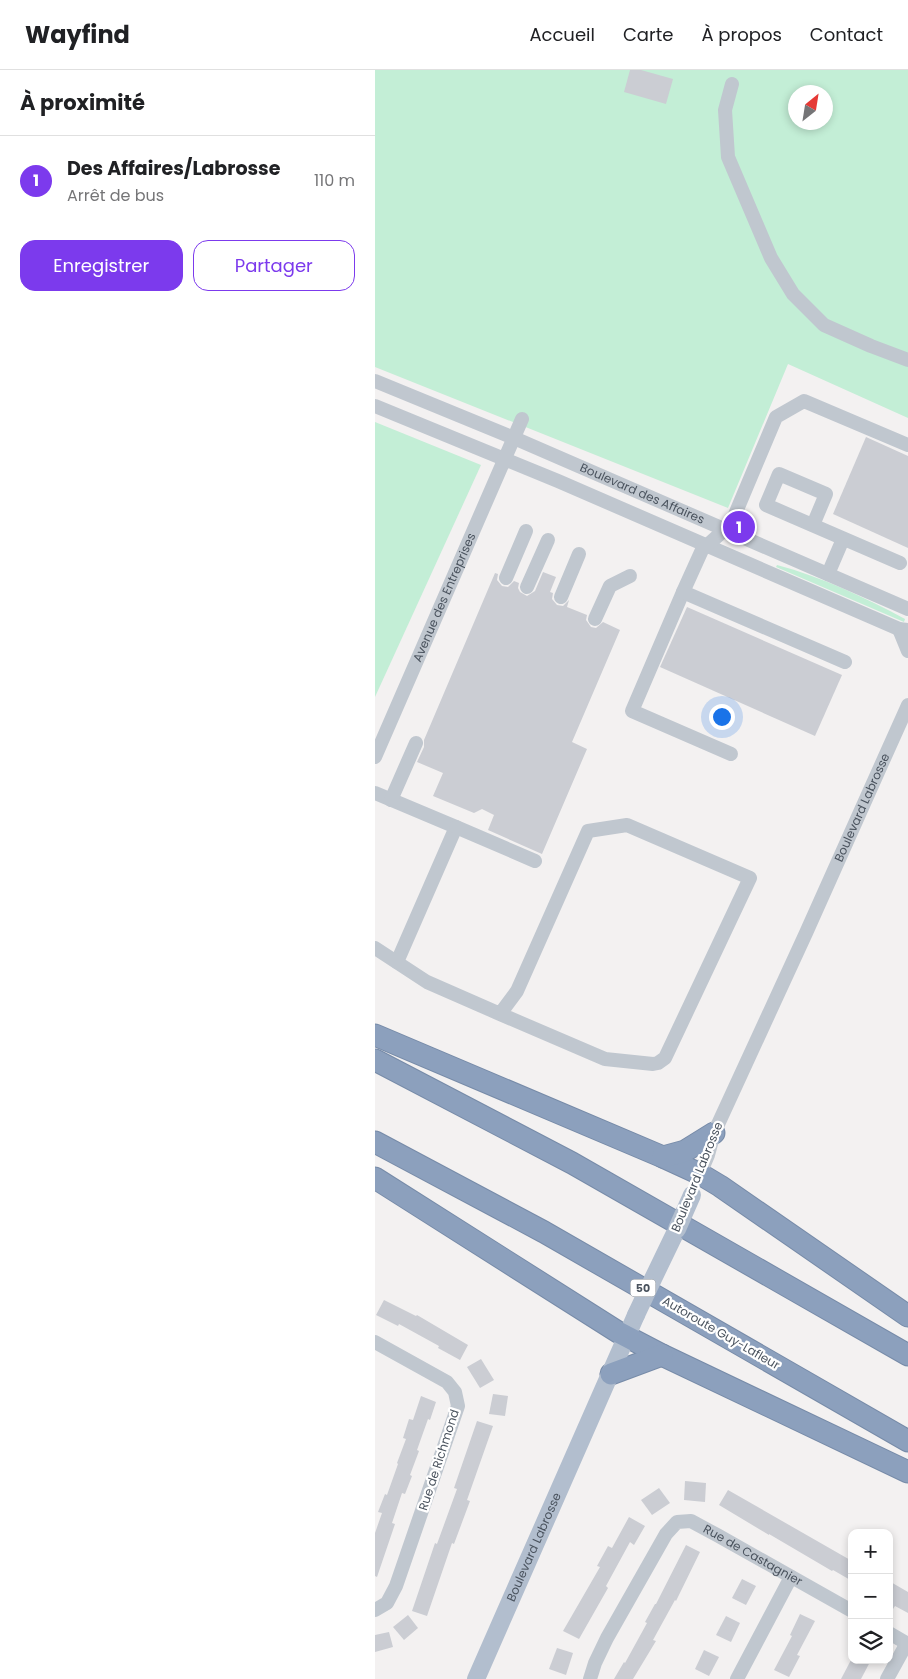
<!DOCTYPE html>
<html lang="fr">
<meta charset="utf-8">
<style>
body{margin:0;font-family:Poppins,sans-serif;background:#f2f2f2;color:#202124}
.controls{position:absolute;right:15px;bottom:15px;display:grid;overflow:hidden;border-radius:10px;box-shadow:0 2px 8px #0003}
.controls button{width:45px;height:45px;display:grid;place-items:center;padding:0;border:0;border-bottom:1px solid #e0e0e0;background:#fff;color:#202124;font:25px sans-serif}
.compass{position:absolute;left:413px;top:15px;width:45px;height:45px;border-radius:50%;background:#fff;box-shadow:0 2px 8px #0003;rotate:30deg}
.you{position:absolute;left:346px;top:646px;width:18px;height:18px;margin:-12px;border:4px solid #fff;border-radius:50%;background:#1a73e8;box-shadow:0 0 0 8px #1a73e833}
.badge{display:grid;place-items:center;width:32px;height:32px;border-radius:50%;background:#7c3aed;color:#fff;font-size:16px;font-weight:700}
.pin{position:absolute;translate:-50% -50%;border:2px solid #fff;box-shadow:0 1px 5px #0006}
.list{margin:0;padding:0;list-style:none}
h2{display:flex;justify-content:space-between;align-items:center;height:65px;margin:0;padding:0 20px;font-size:21px}
h2 small{font-size:16px;font-weight:400;color:#757577}
.list li{display:grid;grid-template-columns:32px 1fr auto;gap:15px;align-items:center;box-sizing:border-box;height:90px;padding:0 20px;border-top:1px solid #e0e0e0}
.list b{display:block;font-size:19px;white-space:nowrap}
.list p{margin:0;font-size:16px;white-space:nowrap;color:#757577}
.list em{font-size:16px;font-style:normal;color:#757577}
.actions{display:flex;gap:10px;padding:15px 20px}
.actions a{flex:1;padding:11px 0;border:1px solid #7c3aed;border-radius:15px;text-align:center;font-size:18px;color:#7c3aed}
.actions .main{background:#7c3aed;color:#fff}
.icon{flex:none;width:28px;height:28px;fill:none;stroke:currentColor;stroke-width:2;stroke-linecap:round;stroke-linejoin:round}
.map{position:relative;flex:none;width:533px;height:1609px;overflow:hidden}
header{display:flex;align-items:center;gap:30px;box-sizing:border-box;height:70px;padding:0 25px;background:#fff;border-bottom:1px solid #e0e0e0}
header strong{font-size:24px}
nav{display:flex;gap:28px;margin-inline-start:auto;font-size:18px}
main{display:flex}
aside{flex:1;background:#fff}
.map>svg:first-child{display:block}
.green{fill:#c3eed6;fill-rule:evenodd}
.building{fill:#cbcdd3}
.lines{fill:none;stroke-linecap:round;stroke-linejoin:round}
.highway-casing{stroke:#778ba8;stroke-width:23}
.minor{stroke:#c0c7cf;stroke-width:14}
.major{stroke:#b2bece;stroke-width:18}
.highway{stroke:#8ca0bd;stroke-width:21}
.major-bridge{stroke:#b2bece;stroke-width:18}
.labels{text-anchor:middle;stroke-width:4.5;stroke-linejoin:round;paint-order:stroke}
.shield{fill:#fff;stroke:#80878e;stroke-width:1}
.shield-label{font-size:11px;font-weight:bold;fill:#4a535e}
.street-label{font-size:12px;fill:#4a535e;stroke:#fff}
</style>
<header>
<strong>Wayfind</strong>
<nav><a>Accueil</a><a>Carte</a><a>À propos</a><a>Contact</a></nav>
</header>
<main>
<aside>
<h2>À proximité<small></small></h2>
<ul class="list">
<li><span class="badge">1</span><div><b>Des Affaires/Labrosse</b><p>Arrêt de bus</p></div><em>110 m</em></li>
</ul>
<div class="actions"><a class="main">Enregistrer</a><a>Partager</a></div>
</aside>
<div class="map">
<svg width="533" height="1609" viewBox="0 0 533 1609">
<rect width="100%" height="100%" fill="#f3f1f1"/>
<g class="green">
<path d="M0,0H533V348L413,294L353,438L0,297ZM420,22H450V52H420Z"/>
<path d="M0,352L106,395L0,627Z"/>
<path d="M402,495C447,507 489,527 530,549L529,552L401,497Z"/>
</g>
<g class="building">
<path d="M255,0H266L298,9L291,34L249,22Z"/>
<path d="M491,367L533,386V478L458,444Z"/>
<path d="M168,502L181,507L175,522L178,523L177,529L182,535L188,536L194,530L192,537L212,545L211,550L216,557L221,558L228,552L245,560L197,672L212,679L167,784L113,760L119,745L107,739L99,743L58,726L68,703L42,692L49,677V670L120,503L123,504L122,510L127,516L133,517L139,511L144,513L143,518L145,522L152,526L160,521Z"/>
<path d="M312,537L467,605L440,666L285,597Z"/>
<path d="M9,1230L41,1246L42,1245L93,1275L85,1290L63,1278L64,1276L24,1254L23,1256L1,1245Z"/>
<path d="M106,1289L119,1310L105,1318L92,1297Z"/>
<path d="M118,1324L133,1326L130,1346L114,1344Z"/>
<path d="M46,1326L61,1332L55,1350L53,1349L42,1380L44,1381L35,1405L37,1406L30,1424L27,1423L17,1453L20,1454L2,1507L0,1506V1463L7,1443L3,1442L10,1424L12,1425L23,1394L22,1393L31,1369L28,1368L34,1349L38,1350Z"/>
<path d="M102,1351L118,1356L92,1430L95,1431L79,1474L77,1473L52,1546L37,1541L60,1473L62,1474L82,1419L79,1418Z"/>
<path d="M310,1411L331,1413L330,1432L309,1430Z"/>
<path d="M284,1418L295,1433L277,1445L266,1430Z"/>
<path d="M353,1420L477,1491V1511L458,1500L457,1501L394,1464V1465L344,1435Z"/>
<path d="M254,1447L270,1456L259,1475L255,1472L231,1516L233,1518L204,1569L188,1561L225,1497L222,1496L233,1476L237,1478Z"/>
<path d="M311,1475L325,1482L301,1531L300,1530L278,1570L281,1571L258,1609H239L249,1592L250,1593L272,1553L270,1552L280,1534H281Z"/>
<path d="M367,1509L381,1516L371,1535L357,1528Z"/>
<path d="M514,1511L533,1522V1543L520,1536L514,1545Z"/>
<path d="M425,1544L440,1551L422,1585L425,1586L414,1607L399,1600L417,1566L415,1565Z"/>
<path d="M33,1545L43,1558L29,1570L18,1557Z"/>
<path d="M351,1546L365,1553L356,1572L341,1565Z"/>
<path d="M14,1562L18,1577L0,1582V1565Z"/>
<path d="M182,1578L198,1583L191,1605L174,1599Z"/>
<path d="M329,1580L344,1587L334,1606L320,1599Z"/>
<path d="M476,1590H496L486,1609H466Z"/>
</g>
<g class="lines">
<defs>
<g id="highway">
<path d="M0,965L288,1087L325,1104L345,1116L533,1246"/>
<path d="M0,990L197,1093L533,1285"/>
<path d="M0,1072L169,1162L533,1371"/>
<path d="M288,1087L310,1081L339,1063"/>
<path d="M0,1108L243,1262L287,1285L533,1402"/>
<path d="M236,1304L287,1285"/>
</g>
</defs>
<use href="#highway" class="highway-casing"/>
<g class="minor">
<path d="M357,14L350,40L353,87L396,188L418,224L449,255L496,276L533,290"/>
<path id="s1" d="M0,311L139,368L533,539"/>
<path d="M0,336L183,411L524,559L533,560"/>
<path d="M438,455L451,424L404,404L391,435L525,493"/>
<path d="M453,504L468,469"/>
<path d="M131,508L151,461"/>
<path d="M152,517L173,470"/>
<path d="M308,522L257,641L356,684"/>
<path d="M186,527L204,484"/>
<path d="M220,549L235,516L255,506"/>
<path d="M524,559L533,581"/>
<path d="M470,592L308,522L327,480L356,454L401,347L429,331L533,375"/>
<path id="s2" d="M0,687L147,349"/>
<path d="M0,723L81,757L22,892"/>
<path d="M16,730L41,673"/>
<path d="M81,757L160,791"/>
<path d="M0,878L52,912L125,944L142,921L213,761L252,755L375,808L290,988L283,993L278,994L230,989L125,944"/>
<path id="s3" d="M325,1104L333,1085L339,1063L431,863L533,635"/>
<path d="M0,1272L72,1312L80,1322L83,1336L21,1516L12,1533L0,1540"/>
<path d="M514,1563L533,1574"/>
<path id="s4" d="M215,1609L220,1593L232,1568L291,1464L302,1452L316,1451L342,1465L477,1541"/>
<path d="M362,1609L416,1507"/>
<path d="M512,1609L532,1573"/>
</g>
<g class="major">
<path d="M276,1213L302,1159"/>
<path id="s5" d="M101,1609L261,1245"/>
</g>
<use href="#highway" class="highway"/>
<g class="major-bridge">
<path d="M302,1159L317,1125"/>
<path d="M261,1245L276,1213"/>
</g>
</g>
<g class="labels">
<rect class="shield" x="255.5" y="1209.5" width="25" height="17" rx="4"/>
<g class="shield-label">
<text x="268" y="1222">50</text>
</g>
<g class="street-label">
<text dy="4" stroke="none"><textPath href="#s1" startOffset="290">Boulevard des Affaires</textPath></text>
<text dy="4" stroke="none"><textPath href="#s2" startOffset="174">Avenue des Entreprises</textPath></text>
<text dy="4" stroke="none"><textPath href="#s3" startOffset="401">Boulevard Labrosse</textPath></text>
<text transform="translate(322 1107) rotate(-68)" y="4">Boulevard Labrosse</text>
<text transform="translate(346 1263) rotate(30)" y="4">Autoroute Guy-Lafleur</text>
<text transform="translate(64 1390) rotate(-72)" y="4">Rue de Richmond</text>
<text dy="4" stroke="none"><textPath href="#s5" startOffset="144">Boulevard Labrosse</textPath></text>
<text dy="4" stroke="none"><textPath href="#s4" startOffset="265">Rue de Castagnier</textPath></text>
</g>
</g>
</svg>
<div class="controls">
<button>+</button>
<button>−</button>
<button><svg class="icon" aria-label="layers" viewBox="0 0 24 24"><path d="M12 4l9 5-9 5-9-5zM3 14l9 5 9-5"/></svg></button>
</div>
<svg class="compass" viewBox="-18 -18 36 36"><path d="M0-13l5 13h-10z" fill="#e53935"/><path d="M0 13l5-13h-10z" fill="#757577"/></svg>
<div class="you"></div>
<div class="pin badge" style="left:364px;top:457px">1</div>
</div>
</main>
